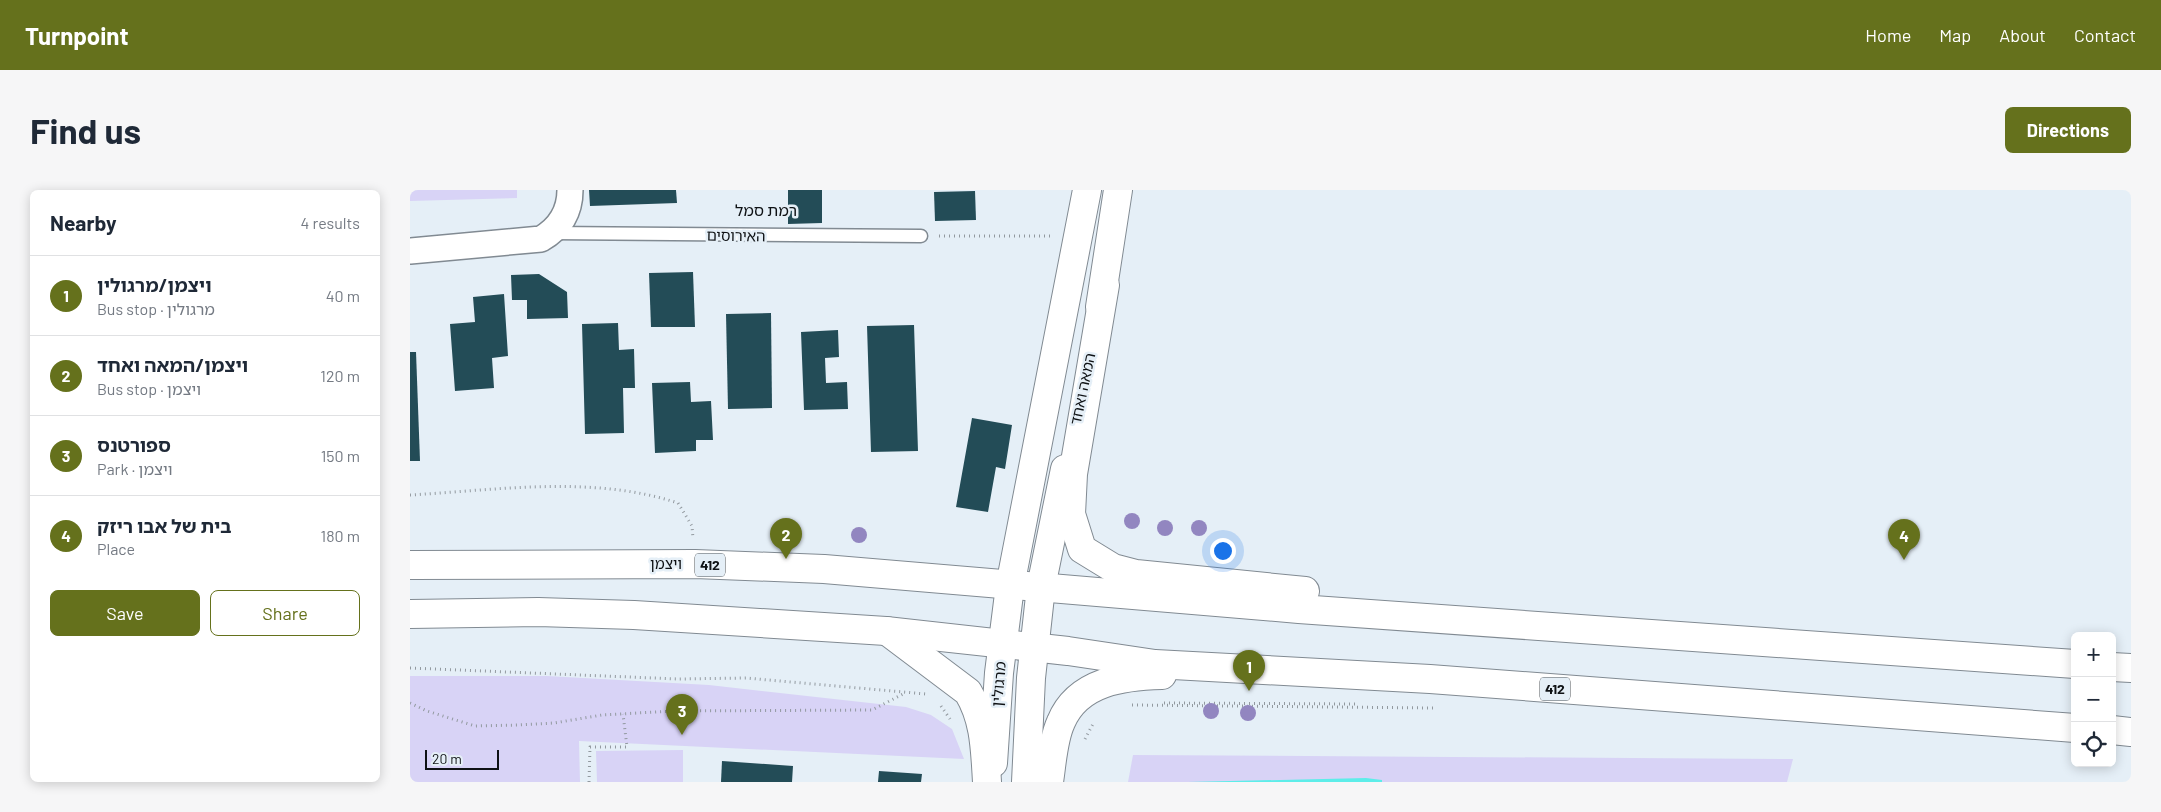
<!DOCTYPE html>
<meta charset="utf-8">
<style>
body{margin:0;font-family:Barlow,"Noto Sans Hebrew",sans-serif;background:#f6f6f7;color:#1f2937}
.controls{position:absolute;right:15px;bottom:15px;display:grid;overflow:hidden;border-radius:8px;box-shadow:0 2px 12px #0003}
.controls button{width:45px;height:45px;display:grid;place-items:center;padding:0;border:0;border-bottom:1px solid #e0e1e3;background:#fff;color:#1f2937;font:25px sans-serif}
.scale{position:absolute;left:15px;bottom:12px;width:74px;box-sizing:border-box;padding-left:5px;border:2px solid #0f1215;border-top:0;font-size:14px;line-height:18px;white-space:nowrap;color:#0f1215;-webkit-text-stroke:4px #e5eff7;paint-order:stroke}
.you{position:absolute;left:812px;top:360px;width:18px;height:18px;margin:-12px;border:4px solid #fff;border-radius:50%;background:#1a73e8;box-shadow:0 0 0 8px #1a73e833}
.badge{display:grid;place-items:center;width:32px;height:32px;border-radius:50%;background:#65711c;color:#fff;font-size:16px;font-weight:700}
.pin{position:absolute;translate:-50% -41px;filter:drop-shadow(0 1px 2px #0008)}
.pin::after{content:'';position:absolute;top:26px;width:18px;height:15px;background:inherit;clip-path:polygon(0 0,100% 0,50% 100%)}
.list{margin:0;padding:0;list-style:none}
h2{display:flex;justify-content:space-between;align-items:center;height:65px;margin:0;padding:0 20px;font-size:21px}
h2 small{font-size:16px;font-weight:400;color:#747a83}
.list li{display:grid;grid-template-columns:32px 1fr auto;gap:15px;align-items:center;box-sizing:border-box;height:80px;padding:0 20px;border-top:1px solid #e0e1e3}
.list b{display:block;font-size:19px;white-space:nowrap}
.list p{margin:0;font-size:16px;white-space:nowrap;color:#747a83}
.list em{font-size:16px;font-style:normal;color:#747a83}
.actions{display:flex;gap:10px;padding:15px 20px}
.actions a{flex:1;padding:11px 0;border:1px solid #65711c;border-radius:8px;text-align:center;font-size:18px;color:#65711c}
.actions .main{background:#65711c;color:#fff}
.icon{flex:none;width:28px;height:28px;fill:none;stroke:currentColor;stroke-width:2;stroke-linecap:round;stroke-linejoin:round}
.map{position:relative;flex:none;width:1721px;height:592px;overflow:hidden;border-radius:8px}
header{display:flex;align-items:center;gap:30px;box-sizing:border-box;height:70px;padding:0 25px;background:#65711c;color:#fff}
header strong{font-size:24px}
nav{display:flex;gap:28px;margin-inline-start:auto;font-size:18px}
.intro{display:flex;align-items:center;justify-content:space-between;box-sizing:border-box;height:120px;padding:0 30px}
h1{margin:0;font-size:35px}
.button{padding:12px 22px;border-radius:8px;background:#65711c;color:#fff;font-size:18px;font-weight:700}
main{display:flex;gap:30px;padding:0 30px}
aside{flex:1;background:#fff;border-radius:8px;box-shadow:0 2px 12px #0003}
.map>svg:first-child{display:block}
.green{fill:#d8d3f6}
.water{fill:#5dede9}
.building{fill:#234c57}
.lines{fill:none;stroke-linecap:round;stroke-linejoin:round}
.lane-casing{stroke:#818a92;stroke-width:15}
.street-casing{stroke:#818a92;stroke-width:28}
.secondary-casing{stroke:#818a92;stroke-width:30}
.primary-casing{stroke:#818a92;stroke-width:30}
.path{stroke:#92999f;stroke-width:3;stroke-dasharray:1 4;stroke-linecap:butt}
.lane{stroke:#fff;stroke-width:12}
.street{stroke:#fff;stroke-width:25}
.secondary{stroke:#fff;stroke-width:28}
.primary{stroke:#fff;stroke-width:28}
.tree{fill:#9286c0}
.labels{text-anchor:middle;stroke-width:5;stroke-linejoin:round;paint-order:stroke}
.shield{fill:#e5eff7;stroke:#4f5459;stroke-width:1}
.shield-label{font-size:14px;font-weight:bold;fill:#0f1215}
.street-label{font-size:15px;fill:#0f1215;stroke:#e5eff7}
.neighbourhood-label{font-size:16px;fill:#0f1215;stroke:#e5eff7}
</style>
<header>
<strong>Turnpoint</strong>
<nav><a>Home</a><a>Map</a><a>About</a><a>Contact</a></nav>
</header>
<div class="intro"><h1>Find us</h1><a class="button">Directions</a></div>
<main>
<aside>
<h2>Nearby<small>4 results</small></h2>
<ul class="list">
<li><span class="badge">1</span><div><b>ויצמן/מרגולין</b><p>Bus stop · מרגולין</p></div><em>40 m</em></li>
<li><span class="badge">2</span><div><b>ויצמן/המאה ואחד</b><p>Bus stop · ויצמן</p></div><em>120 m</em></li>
<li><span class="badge">3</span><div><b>ספורטנס</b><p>Park · ויצמן</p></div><em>150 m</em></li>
<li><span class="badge">4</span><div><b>בית של אבו ריזק</b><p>Place</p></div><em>180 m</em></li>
</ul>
<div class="actions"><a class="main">Save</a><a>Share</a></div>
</aside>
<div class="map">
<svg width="1721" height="592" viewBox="0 0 1721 592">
<rect width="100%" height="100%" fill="#e5eff7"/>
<g class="green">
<path d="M0,0H107V8L0,11Z"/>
<path d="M0,486H137L299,495L496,517L521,525L542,539L554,569L169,551L170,592H0Z"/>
<path d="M273,560V592H187L186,561Z"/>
<path d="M723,565L1383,569L1377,592H718Z"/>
</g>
<path class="water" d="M956,588L972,590V592H778Z"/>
<g class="building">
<path d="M179,0H266L267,13L180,16Z"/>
<path d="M378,0H412V33L378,34Z"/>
<path d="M565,1L566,30L525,31L524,2Z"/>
<path d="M283,82L285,137H241L239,83Z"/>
<path d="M129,84L157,102L158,128L117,129V110H102L101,85Z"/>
<path d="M94,104L98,166L82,168L84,198L45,201L40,134L65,132L63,107Z"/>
<path d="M361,123L362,218L318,219L316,124Z"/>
<path d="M208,133L209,160L224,159L225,198H213L214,243L175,244L172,134Z"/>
<path d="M504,135L508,261L461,262L457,136Z"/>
<path d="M428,140L429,167L415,168L416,193L437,192L438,219L394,220L391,142Z"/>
<path d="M0,162H6L10,271H0Z"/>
<path d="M280,192L281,212L301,211L303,250H286V261L245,263L242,193Z"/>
<path d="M562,228L602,235L595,279L586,277L578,322L546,317Z"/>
<path d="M312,571L383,576L382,592H311Z"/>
<path d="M469,581L512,584L511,592H468Z"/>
</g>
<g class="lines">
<defs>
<path id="lane" d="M141,43L511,46"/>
<path id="street" d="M0,61L131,49C150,38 160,22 160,0"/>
<g id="secondary">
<path d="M690,117L708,0"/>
<path d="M583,573L589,483L600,396L677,0"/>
<path d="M616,592L621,488L631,397L655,279"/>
</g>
<g id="primary">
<path d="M695,95L663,284L661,324L672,359L703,378L726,384L895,401"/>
<path d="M0,375L285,374L414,379L889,419L1665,474"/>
<path d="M0,424L128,422L224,425L476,441L658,461L745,474L1020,489L1665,538"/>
<path d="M477,441L558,502C575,530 575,560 577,592"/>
<path d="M1702,477L1721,478"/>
<path d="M1702,540L1721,542"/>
<path d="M639,592C642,573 643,549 651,532C668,491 714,486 752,485"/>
</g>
</defs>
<use href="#lane" class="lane-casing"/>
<use href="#street" class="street-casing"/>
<use href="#secondary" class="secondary-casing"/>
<use href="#primary" class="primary-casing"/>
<g class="path">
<path d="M529,46H643"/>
<path d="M0,305C88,300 183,285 268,313L282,336L283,349"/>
<path d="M0,478L268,489L336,488L516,504"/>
<path d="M0,513L17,521L65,536L108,535L144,533L192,525L263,521L462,520L495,503"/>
<path d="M754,513L948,514"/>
<path d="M722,515L1023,518"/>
<path d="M531,516L540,529"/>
<path d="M675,549L684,532"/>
<path d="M179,592L180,557H217L213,524"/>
</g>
<use href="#lane" class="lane"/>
<use href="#street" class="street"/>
<use href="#secondary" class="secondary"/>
<use href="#primary" class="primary"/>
</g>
<g class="tree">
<circle cx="722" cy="331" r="8"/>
<circle cx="755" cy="338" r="8"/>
<circle cx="789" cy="338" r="8"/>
<circle cx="449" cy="345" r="8"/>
<circle cx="801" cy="521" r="8"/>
<circle cx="838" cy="523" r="8"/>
</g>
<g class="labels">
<g class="shield">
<rect x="285" y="363.5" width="30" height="23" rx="4"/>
<rect x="1130" y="487.5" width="30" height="23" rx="4"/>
</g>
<g class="shield-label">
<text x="300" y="380">412</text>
<text x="1145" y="504">412</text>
</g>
<g class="street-label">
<text transform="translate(326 46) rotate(1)" y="5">האירוסים</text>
<text transform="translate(673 199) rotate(-78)" y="5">המאה ואחד</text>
<text x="256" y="379">ויצמן</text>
<text transform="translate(589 494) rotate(-85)" y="5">מרגולין</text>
</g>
<g class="neighbourhood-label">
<text x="356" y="26">רמת סמל</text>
</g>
</g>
</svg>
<div class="controls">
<button>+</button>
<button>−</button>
<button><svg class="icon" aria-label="locate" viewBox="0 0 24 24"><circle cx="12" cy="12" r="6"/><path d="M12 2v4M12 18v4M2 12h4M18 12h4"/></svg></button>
</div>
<div class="scale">20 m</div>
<div class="you"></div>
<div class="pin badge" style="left:839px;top:501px">1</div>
<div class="pin badge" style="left:376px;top:369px">2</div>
<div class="pin badge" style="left:272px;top:545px">3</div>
<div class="pin badge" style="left:1494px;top:370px">4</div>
</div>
</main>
